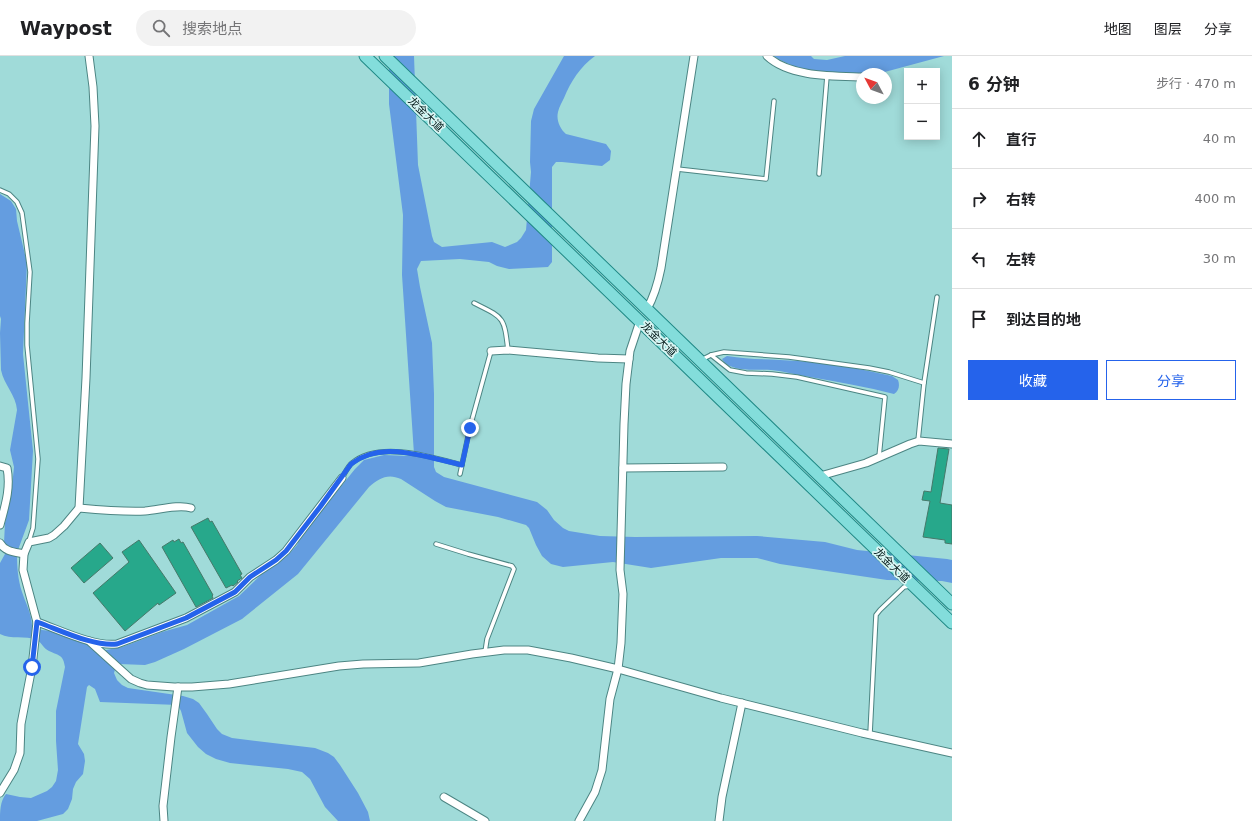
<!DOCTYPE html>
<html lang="zh">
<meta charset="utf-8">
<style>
body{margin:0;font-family:"DejaVu Sans","Noto Sans SC",sans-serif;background:#f2f2f2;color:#202124}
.controls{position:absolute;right:12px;top:12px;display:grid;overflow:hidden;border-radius:0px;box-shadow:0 2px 10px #0003}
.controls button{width:36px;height:36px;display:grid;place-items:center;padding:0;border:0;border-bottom:1px solid #e0e0e0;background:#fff;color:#202124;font:20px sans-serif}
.compass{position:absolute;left:856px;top:12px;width:36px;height:36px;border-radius:50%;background:#fff;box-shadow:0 2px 10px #0003;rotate:311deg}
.stop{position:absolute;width:12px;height:12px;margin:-9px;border:3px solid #2563eb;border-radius:50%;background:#fff}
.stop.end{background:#2563eb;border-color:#fff;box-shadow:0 1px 4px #0008}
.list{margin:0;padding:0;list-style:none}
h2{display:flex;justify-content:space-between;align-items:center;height:52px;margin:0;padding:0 16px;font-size:17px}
h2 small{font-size:13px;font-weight:400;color:#757577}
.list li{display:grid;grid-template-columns:26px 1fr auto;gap:12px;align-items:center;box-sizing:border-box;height:60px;padding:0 16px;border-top:1px solid #e0e0e0}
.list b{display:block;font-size:15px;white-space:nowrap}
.list em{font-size:13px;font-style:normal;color:#757577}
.actions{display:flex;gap:8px;padding:12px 16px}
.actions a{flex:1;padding:9px 0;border:1px solid #2563eb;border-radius:0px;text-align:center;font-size:14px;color:#2563eb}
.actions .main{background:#2563eb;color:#fff}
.icon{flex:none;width:22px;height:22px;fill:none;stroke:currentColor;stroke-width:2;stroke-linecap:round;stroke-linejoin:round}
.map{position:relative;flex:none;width:952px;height:765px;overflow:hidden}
header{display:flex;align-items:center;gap:24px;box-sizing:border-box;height:56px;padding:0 20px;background:#fff;border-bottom:1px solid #e0e0e0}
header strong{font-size:19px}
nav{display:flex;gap:22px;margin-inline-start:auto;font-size:14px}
.search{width:280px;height:36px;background:#f2f2f2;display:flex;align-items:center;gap:10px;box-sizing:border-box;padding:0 14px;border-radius:22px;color:#757577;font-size:15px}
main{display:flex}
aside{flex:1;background:#fff}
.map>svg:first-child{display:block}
.water{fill:#649de0}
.building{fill:#27a88b;stroke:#46796a}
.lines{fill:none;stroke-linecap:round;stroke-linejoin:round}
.service-casing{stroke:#4c8583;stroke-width:5.5}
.minor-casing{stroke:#4c8583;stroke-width:9}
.primary-casing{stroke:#208986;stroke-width:13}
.service{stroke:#fff;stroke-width:3.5}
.minor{stroke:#fff;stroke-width:7}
.primary{stroke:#83dddb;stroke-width:11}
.route{stroke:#2563eb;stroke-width:5}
.labels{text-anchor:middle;stroke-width:3.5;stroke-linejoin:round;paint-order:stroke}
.street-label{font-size:11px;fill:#011716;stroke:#d9f6f4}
</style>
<header>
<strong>Waypost</strong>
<div class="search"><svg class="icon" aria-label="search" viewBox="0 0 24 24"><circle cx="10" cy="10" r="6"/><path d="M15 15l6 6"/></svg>搜索地点</div>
<nav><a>地图</a><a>图层</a><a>分享</a></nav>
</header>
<main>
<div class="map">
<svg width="952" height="765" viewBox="0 0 952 765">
<rect width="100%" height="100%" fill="#a0dbd9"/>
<g class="water">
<path d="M389,0H414L418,109L432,180L434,186L442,191L492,186L505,191L517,186L521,182L526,174L531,116L530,106L531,65L534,53L564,0H595C580,11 571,25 564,42C562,46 559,51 558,56C556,64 560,73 566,78L606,88L611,95L610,104L602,110L562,106H556L552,111V206L548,211L509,213L497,210L489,206L460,203L421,205L417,213L420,231L432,287L434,338V411L436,416L444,421L537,446L547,454L554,464L563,472L569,475L600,480L635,481L757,480L825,486L857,494L947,503L952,504V527L942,525L887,524L780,508L757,502H721L651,512L613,506L563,511L551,508L542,500L536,489L529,472L526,469L498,461L446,451L435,445L401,423C388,417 379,422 369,431L298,518L242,563L184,593L155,606L145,609L119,608L116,610L114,617L117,624L122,629L128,632L183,640L193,643L199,647L207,658L217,673L222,678L232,682L315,692L328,697L334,701L340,709L358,737L368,756L370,765H338L325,751L310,723L302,716L288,713L230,707L216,703L206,698L198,691L187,677L181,655L178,649L100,646L95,633L89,629L87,631L78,688L84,698L85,705L83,718L76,726L73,733L72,743L68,753L63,758L37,765H0C0,756 0,745 6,738L20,741L31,742L47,735L52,731L56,725L58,714L56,685V655L65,611C63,598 59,600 49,595C43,592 42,587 37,584C25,579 11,584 0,578V507L5,498H17C17,511 18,524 22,536C26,548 31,556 32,569L42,574L52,575L80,584L96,592L106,594L122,591L162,576L187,569L239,540L264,516L280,506L289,498L297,489L301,480L355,413L364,404L384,399L409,400L414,398L402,219L403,159L389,48Z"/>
<path d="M774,0H811L814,3L827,4L845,0H944L881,17L842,18L802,14L780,4Z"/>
<path d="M0,138L11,145L16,153L17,165L27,207L23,298L33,395L29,464L25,475L18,494L7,492L4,487L5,467L11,440L14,411L10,394L17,354C16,339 4,329 1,314L0,277L1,263L0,260Z"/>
<path d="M727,300C751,304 774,303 798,305C830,307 861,313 892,320L898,324C900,329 899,335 894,338C867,331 838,326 810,321C797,319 784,315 771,314C757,313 730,317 722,303Z"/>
</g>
<g class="building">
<path d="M938,392L949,393L940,447L952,449V488L945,487V484L923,481L930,445L922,444L924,435L931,436Z"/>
<path d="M208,462L210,466L212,465L242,518L240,519L242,522L237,525L238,526L233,530L232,529L226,532L191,471Z"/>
<path d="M179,483L181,487L183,486L213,539L212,540L213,542L196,551L162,491L173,484L174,486Z"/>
<path d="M139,484L176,537L159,549L158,547L125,575L93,537L129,506L122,496Z"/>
<path d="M100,487L113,502L84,527L71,512Z"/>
</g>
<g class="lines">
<defs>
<g id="service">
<path d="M677,113L766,123L774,45"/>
<path d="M819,118L827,20"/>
<path d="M0,134L9,138L17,146L22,157L30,216L27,267V289L38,403L33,472L29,485"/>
<path d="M474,247C504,262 504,260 508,294"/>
<path d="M711,299L730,314L746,317L772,318L797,321L885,341L879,401"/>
<path d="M701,304L711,299L724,296L789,301L869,312L889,316L924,327"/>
<path d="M918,385L924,327L937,241"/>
<path d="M460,418L470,371L491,295"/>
<path d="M342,422C345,417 348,410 352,407C379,384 432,401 462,409"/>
<path d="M436,488L468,498L512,510L514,513L487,583L485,596"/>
<path d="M870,678L876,559L880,554L904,531L910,530"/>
</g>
<g id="minor">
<path d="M767,0C789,21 833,20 862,21"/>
<path d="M647,253C655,239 658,227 661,212L694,0"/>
<path d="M491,295L508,294L598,302L629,303"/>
<path d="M0,410L7,412C11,432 5,450 0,469"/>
<path d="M623,412L723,411"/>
<path d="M820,420L866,407L910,388L919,385L952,388"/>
<path d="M79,452C101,454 123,456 145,455C159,454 178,448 191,452"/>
<path d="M0,487C5,496 15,496 24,498"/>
<path d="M37,566C60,574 94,591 117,588L186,562L235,536L250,521L276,504L286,495L342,422"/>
<path d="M89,585L131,623L140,627L147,629L174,631H192L229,628L339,610L363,608L419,607L472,598L504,594H528L571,602L618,613L721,642L862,677L952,697"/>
<path d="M0,737L14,714L20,697L21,668L32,611L37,566L23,514L24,498L29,486L49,482L54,479L64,470L79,452L86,322L95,70L93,31L89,0"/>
<path d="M444,741L485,765"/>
<path d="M164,765L163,750L171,681L178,631"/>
<path d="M579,765L595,736L602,714L610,643L618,613L621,587L623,538L620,514L624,368L626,328L630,295L640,265"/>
<path d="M719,765L722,741L742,647"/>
</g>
<g id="primary">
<path d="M365,0L952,567"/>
<path d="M385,0L952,548"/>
</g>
</defs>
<use href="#service" class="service-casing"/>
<use href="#minor" class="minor-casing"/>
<use href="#primary" class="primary-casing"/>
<use href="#service" class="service"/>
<use href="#minor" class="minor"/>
<use href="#primary" class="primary"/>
</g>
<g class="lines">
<path class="route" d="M32,611L37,566C60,574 94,591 117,588L186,562L235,536L250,521L276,504L286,495L320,451L351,408C374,390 402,395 429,401C440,404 451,406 462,409L470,372"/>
</g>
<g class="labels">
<g class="street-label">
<text transform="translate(426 58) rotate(44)" y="4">龙金大道</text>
<text transform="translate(659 283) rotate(44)" y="4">龙金大道</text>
<text transform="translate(892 509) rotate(44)" y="4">龙金大道</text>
</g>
</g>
</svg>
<div class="controls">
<button>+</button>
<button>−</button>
</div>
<svg class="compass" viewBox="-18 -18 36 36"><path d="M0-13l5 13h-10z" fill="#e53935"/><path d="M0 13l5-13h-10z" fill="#757577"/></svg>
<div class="stop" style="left:32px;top:611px"></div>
<div class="stop end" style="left:470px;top:372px"></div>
</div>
<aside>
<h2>6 分钟<small>步行 · 470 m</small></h2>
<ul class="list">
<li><svg class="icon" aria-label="ahead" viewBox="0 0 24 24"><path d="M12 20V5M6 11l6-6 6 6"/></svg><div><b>直行</b></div><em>40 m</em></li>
<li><svg class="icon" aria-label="right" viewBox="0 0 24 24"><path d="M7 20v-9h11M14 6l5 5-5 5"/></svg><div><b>右转</b></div><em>400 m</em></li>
<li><svg class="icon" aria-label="left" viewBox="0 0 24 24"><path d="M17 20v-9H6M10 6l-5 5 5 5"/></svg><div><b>左转</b></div><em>30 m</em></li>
<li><svg class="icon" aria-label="arrive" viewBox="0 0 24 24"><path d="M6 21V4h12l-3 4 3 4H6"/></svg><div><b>到达目的地</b></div></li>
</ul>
<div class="actions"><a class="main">收藏</a><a>分享</a></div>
</aside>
</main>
